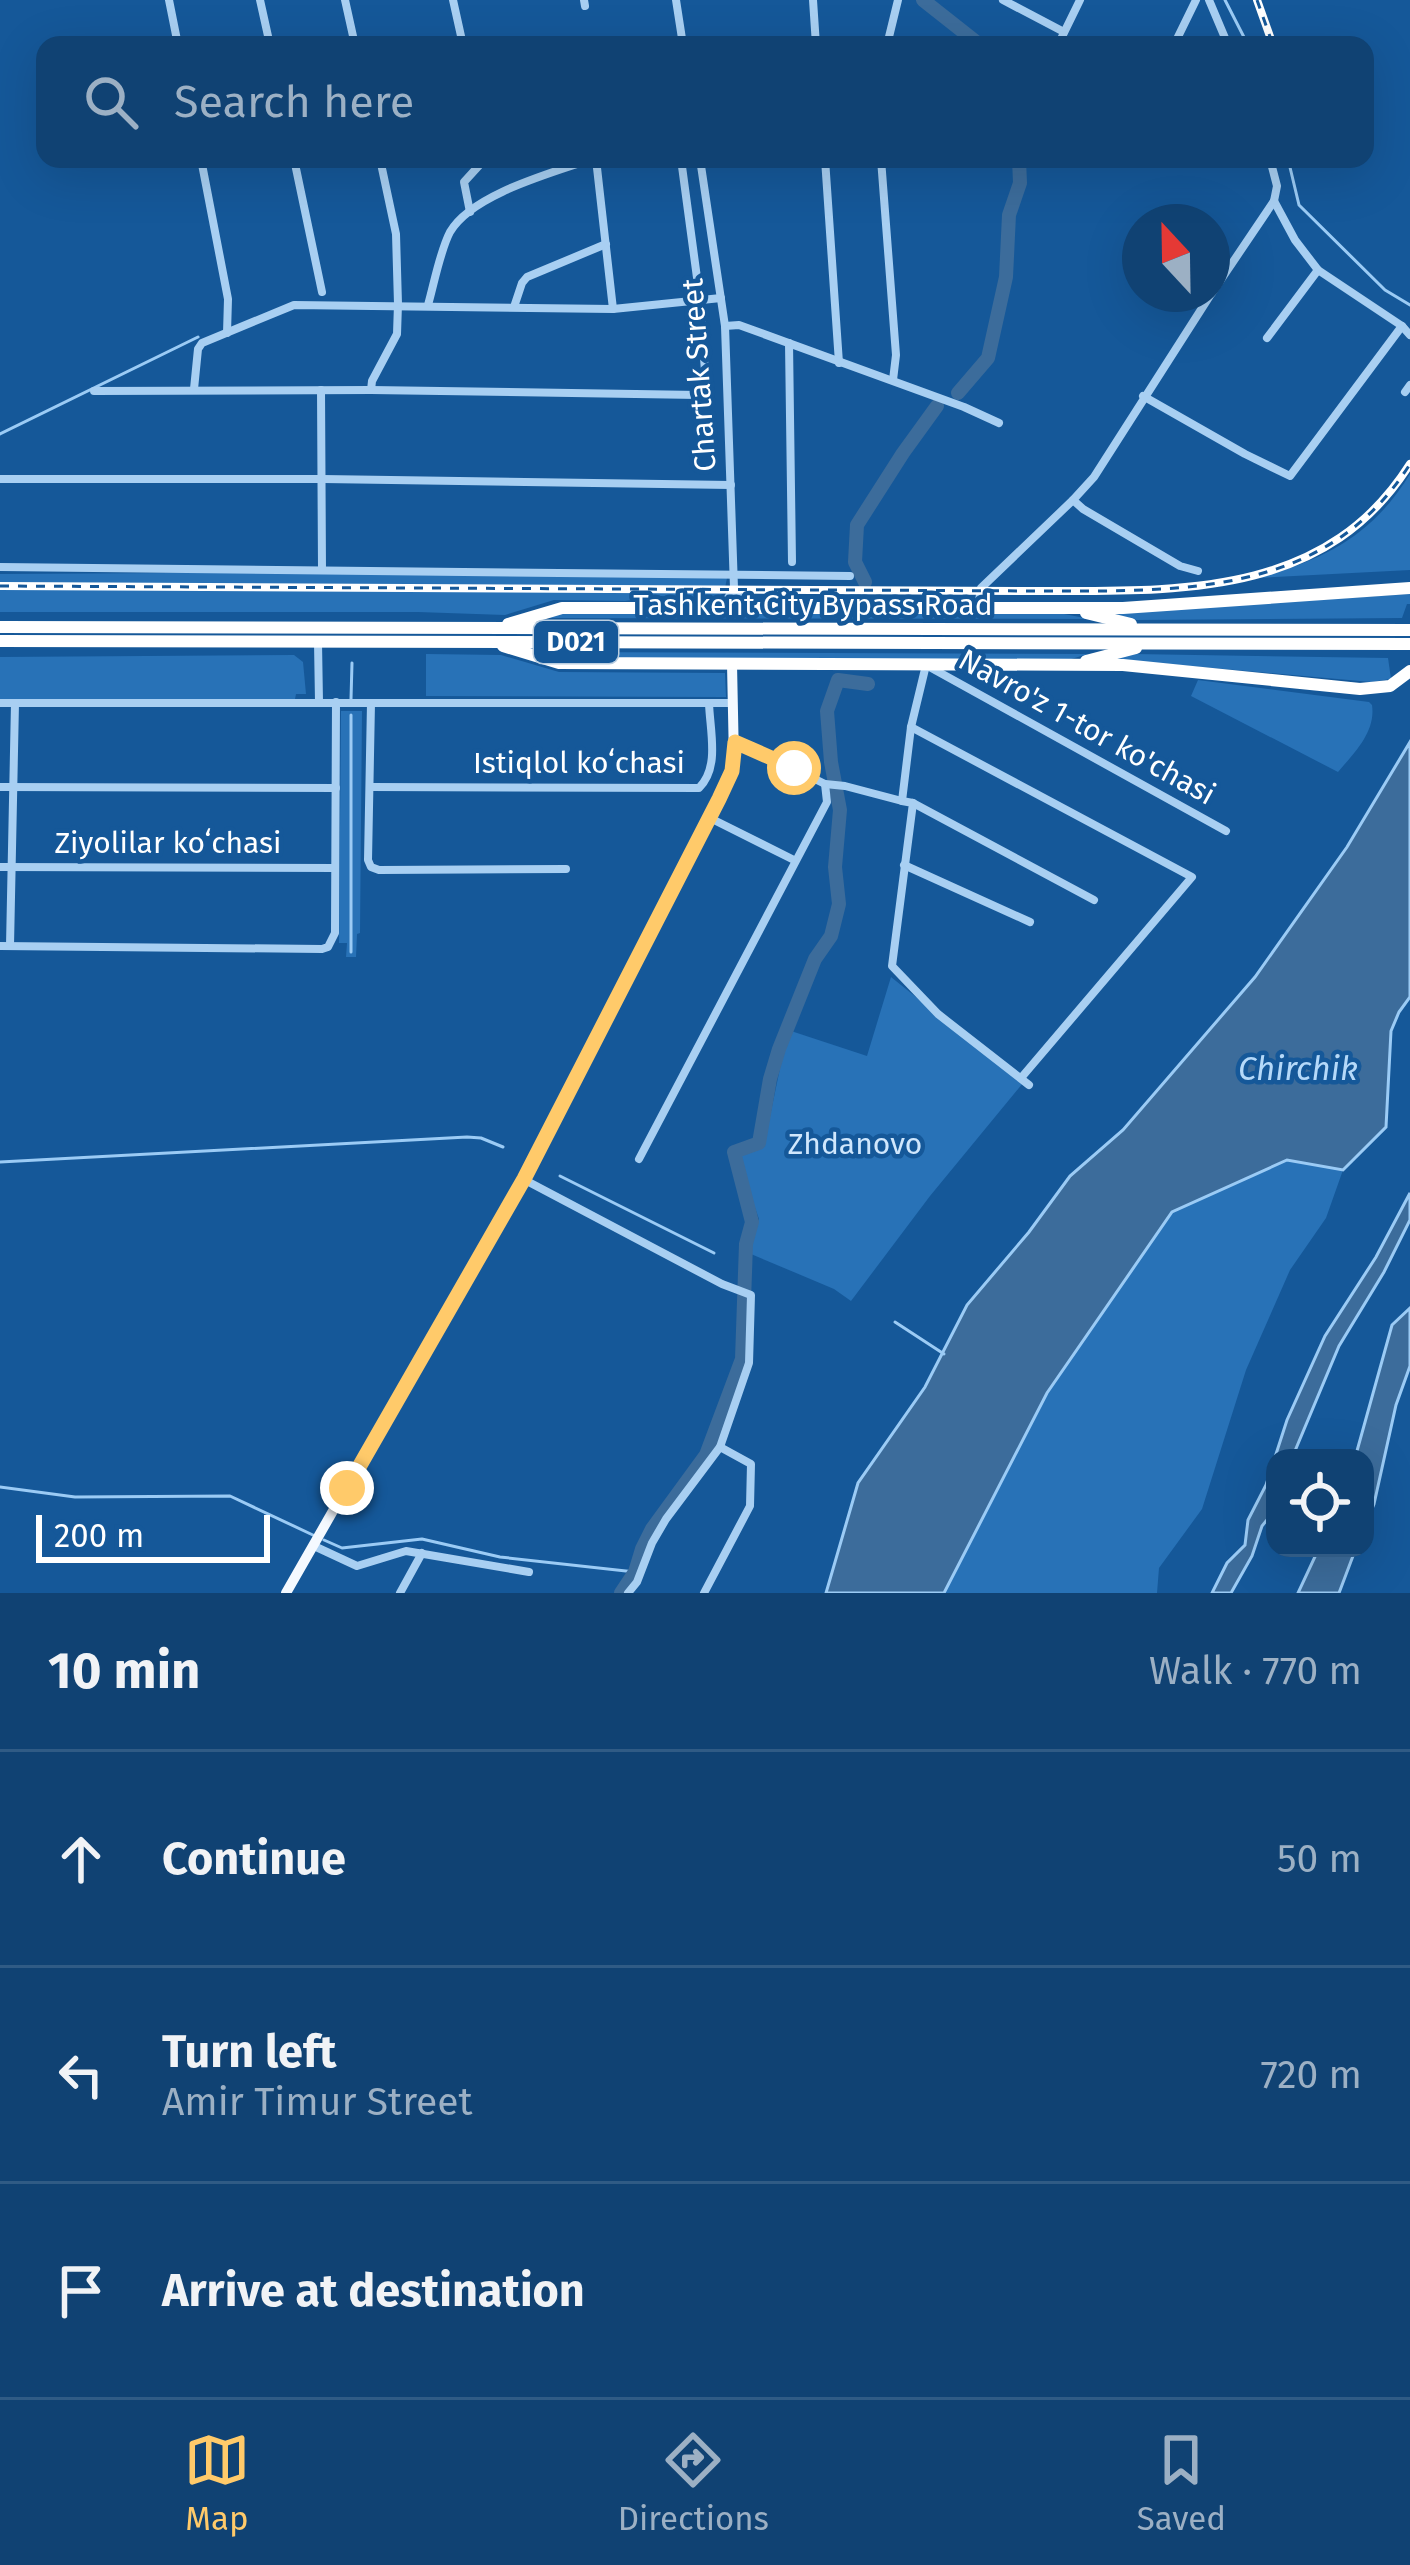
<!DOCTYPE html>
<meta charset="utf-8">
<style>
body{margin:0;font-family:"Fira Sans",sans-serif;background:#194978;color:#f1f3f6}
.controls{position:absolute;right:36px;bottom:36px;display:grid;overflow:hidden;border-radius:24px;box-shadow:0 12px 48px #0002}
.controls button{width:108px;height:108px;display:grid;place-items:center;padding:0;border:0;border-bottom:3px solid #305b85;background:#104273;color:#f1f3f6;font:60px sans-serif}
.compass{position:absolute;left:1122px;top:204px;width:108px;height:108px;border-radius:50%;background:#104273;box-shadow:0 12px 48px #0002;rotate:338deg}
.scale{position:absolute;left:36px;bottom:30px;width:234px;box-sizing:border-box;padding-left:12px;border:6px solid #fff;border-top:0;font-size:33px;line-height:42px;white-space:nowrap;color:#fff;-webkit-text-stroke:9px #155899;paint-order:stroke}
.stop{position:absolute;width:36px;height:36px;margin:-27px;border:9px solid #ffca6a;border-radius:50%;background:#fff}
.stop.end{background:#ffca6a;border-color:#fff;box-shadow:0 3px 12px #0008}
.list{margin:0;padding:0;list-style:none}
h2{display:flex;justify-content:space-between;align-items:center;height:156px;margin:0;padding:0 48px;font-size:51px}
h2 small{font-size:39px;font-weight:400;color:#9cb0c4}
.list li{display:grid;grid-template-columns:78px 1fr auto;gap:36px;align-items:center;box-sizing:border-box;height:216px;padding:0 48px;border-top:3px solid #305b85}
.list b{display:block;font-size:45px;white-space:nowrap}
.list p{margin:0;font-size:39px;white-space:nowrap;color:#9cb0c4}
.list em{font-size:39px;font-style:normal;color:#9cb0c4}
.icon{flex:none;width:66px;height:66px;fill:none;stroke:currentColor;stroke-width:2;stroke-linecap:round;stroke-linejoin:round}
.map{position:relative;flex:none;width:1410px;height:1593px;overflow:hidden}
.search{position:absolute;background:#104273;box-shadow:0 12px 48px #0002;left:36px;right:36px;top:36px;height:132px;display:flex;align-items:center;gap:30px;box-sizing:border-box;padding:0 42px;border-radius:24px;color:#9cb0c4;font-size:45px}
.sheet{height:804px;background:#104273}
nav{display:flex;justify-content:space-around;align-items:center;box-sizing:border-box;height:168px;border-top:3px solid #305b85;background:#104273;font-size:33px;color:#9cb0c4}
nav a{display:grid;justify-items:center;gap:6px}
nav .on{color:#ffca6a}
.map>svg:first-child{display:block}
.green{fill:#2872b7}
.water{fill:#3c6c9b;stroke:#9bcbf5;stroke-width:3}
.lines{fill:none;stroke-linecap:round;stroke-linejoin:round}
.stream{stroke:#9bcbf5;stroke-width:3}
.river{stroke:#3c6c9b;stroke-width:14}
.minor{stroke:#a8cff2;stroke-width:8}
.major{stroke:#f4f9ff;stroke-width:10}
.highway{stroke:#fff;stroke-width:12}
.rail-casing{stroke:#fff;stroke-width:8}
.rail{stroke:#155899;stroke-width:3;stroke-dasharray:9;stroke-linecap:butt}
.route{stroke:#ffca6a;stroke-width:15}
.labels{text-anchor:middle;stroke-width:9;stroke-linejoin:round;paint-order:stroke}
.shield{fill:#155899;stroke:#b9cde0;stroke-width:3}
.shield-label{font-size:27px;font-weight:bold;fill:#fff}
.street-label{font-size:30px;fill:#fff;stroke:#155899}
.park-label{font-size:30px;fill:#d0e7fd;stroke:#155899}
.water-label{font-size:33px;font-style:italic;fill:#b5d9f9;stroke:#155899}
</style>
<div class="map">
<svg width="1410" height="1593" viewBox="0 0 1410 1593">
<rect width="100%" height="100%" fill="#155899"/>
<g class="green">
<path d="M1410,474V570L1257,578C1324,560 1372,536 1410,474Z"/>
<path d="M322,572L727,578L724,593L711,600L661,596L625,601L554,600L505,615L418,612H0V574Z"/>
<path d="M1410,594V604H1407L1402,618L1134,620L1112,613Z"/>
<path d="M563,612L1059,613L1090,619L544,618Z"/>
<path d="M546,652L1088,654L1068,660L559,658Z"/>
<path d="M426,654L501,655L559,672L725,673L726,697L426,696Z"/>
<path d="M1134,654L1388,658L1391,679L1371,682L1111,659Z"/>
<path d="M294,655L303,662L306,694H296L295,699H0V657Z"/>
<path d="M1198,680L1369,702L1372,705C1376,732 1354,753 1338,772L1191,696Z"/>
<path d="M341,711H362L360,933L357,934L356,957H346L347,943H339Z"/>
<path d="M891,977L1023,1083L930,1196L851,1301L834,1289L751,1254L752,1237L759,1219L738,1160L740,1154L764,1145L788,1030L867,1056Z"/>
<path d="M1287,1160L1343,1170L1326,1218L1290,1270L1246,1370L1202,1509L1159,1568L1157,1593H944L1047,1393L1172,1212Z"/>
</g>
<g class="water">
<path d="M1410,742V997L1399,1012L1391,1031L1386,1127L1343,1170L1287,1160L1172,1212L1047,1393L944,1593H826L858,1483L925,1387L967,1305L1029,1232L1070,1176L1123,1130L1255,977L1347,847Z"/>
<path d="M1410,1193V1220L1384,1272L1339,1346L1292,1458H1275V1510L1262,1526L1252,1556L1231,1593H1212L1227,1563L1245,1545L1248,1520L1266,1485L1287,1420L1325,1336L1376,1257Z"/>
<path d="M1410,1308V1366L1396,1405L1374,1504L1365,1526V1458H1355L1392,1325Z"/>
<path d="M1319,1548H1356L1339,1593H1298Z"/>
</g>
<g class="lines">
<g class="stream">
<path d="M1225,0L1248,45"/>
<path d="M1288,159L1299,205L1385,290L1410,305"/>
<path d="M0,434L198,337"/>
<path d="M351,699L352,663"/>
<path d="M351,952V715"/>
<path d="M0,1162L467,1137L481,1138L503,1147"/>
<path d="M560,1176L714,1253"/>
<path d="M895,1322L944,1354"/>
<path d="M0,1487L75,1497L230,1496L315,1536"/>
<path d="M324,1540L342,1548L422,1539L500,1557L635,1572"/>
</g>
<g class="river">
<path d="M923,0L980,45"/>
<path d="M958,393L988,358L1006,277L1009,215L1020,183L1019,159"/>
<path d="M865,582L855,562L857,525L903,453L937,406"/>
<path d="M621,1593L635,1572L642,1549L652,1529L706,1455L742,1359L746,1244L752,1222L734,1152L759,1143L770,1079L779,1049L815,959L831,936L839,904L835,867L840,810L831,762L827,711L838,680L868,684"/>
</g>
<g class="minor">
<path d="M169,0L178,45"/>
<path d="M260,0L270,45"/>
<path d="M345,0L355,45"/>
<path d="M453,0L463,45"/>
<path d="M584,0L585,6"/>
<path d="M676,0L683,45"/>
<path d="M813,0L816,45"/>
<path d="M1003,0L1064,32"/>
<path d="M1209,0L1228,45"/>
<path d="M887,45L898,0"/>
<path d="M1058,45L1080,0"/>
<path d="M1174,45L1196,0"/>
<path d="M201,159L228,299L227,333"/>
<path d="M294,159L322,292"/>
<path d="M596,159L613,309"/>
<path d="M700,159L725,326L734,588"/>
<path d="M825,159L839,363"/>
<path d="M881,159L896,355L893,380"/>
<path d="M1274,201L1295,240L1318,270L1402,326L1410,335"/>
<path d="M470,212L464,182L485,159"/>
<path d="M1212,293L1274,201L1277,186L1270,159"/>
<path d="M428,305C434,284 440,251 450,232C472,194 552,173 592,159"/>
<path d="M514,307L522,283L527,277L606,244"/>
<path d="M725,326L739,325L964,407L999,423"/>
<path d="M1267,338L1318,270"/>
<path d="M789,343L792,562"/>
<path d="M194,389L198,349L202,343L294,305L613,309L721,298"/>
<path d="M321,390L322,569"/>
<path d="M371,390L372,381L397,334L398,304L396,234L380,159"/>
<path d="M94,391L371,390L699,395L706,386L700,300L681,159"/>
<path d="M1405,392L1410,385"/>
<path d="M1143,396L1245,454L1290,476L1402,326"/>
<path d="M0,479H323L731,485"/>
<path d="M1073,500L1083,509L1180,566L1198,571"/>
<path d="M0,567L850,576"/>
<path d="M717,606L726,601L734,588L741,601L750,607"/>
<path d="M978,607L981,588L1073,500L1094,477L1211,294"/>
<path d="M318,642L319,702"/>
<path d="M0,703H732"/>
<path d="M371,703L368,860L371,867L379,870L566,869"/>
<path d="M911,727L1192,877L1021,1078"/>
<path d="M735,742L746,745L825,784L845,786L902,801"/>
<path d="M0,787L336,788"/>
<path d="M370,787L699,788C720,767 710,732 709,703"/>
<path d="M913,803L1094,900"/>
<path d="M710,818L794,860"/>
<path d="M904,865L1030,922"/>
<path d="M0,867L335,868"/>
<path d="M0,946L322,949L328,947L335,933L336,702"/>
<path d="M10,946L15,703"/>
<path d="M1029,1085L938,1014L892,966L913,803L902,801L911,727L926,665L1226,831"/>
<path d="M639,1159L827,802L825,784"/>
<path d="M523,1179L722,1284L751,1295L749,1363L720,1447L666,1519L652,1543L637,1582L628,1593"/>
<path d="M314,1546L357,1566L406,1551L529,1572"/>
<path d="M400,1593L422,1553"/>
<path d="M704,1593L750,1506L751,1464L720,1447"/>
</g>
<path class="major" d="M286,1593L523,1179L719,799L734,761L732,664"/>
<g class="highway">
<path d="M1086,613L1131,624"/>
<path d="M508,624L562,608H1123L1410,588"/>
<path d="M0,627L1410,630"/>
<path d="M0,641L1410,644"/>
<path d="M503,646L559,663L1123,665L1360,689L1390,686L1410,671"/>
<path d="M1086,661L1136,648"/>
</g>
<defs>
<g id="rail">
<path d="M1257,0L1273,45"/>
<path d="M0,586L1041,591C1181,591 1326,597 1410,464"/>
</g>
</defs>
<use href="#rail" class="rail-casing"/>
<use href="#rail" class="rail"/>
</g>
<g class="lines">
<path class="route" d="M347,1488L524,1179L719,799L732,771L735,742L794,768"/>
</g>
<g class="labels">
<rect class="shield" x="534" y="621" width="84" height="42" rx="9"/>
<g class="shield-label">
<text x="576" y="651">D021</text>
</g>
<g class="street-label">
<text transform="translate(699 375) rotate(-94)" y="10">Chartak Street</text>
<text x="813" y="615">Tashkent City Bypass Road</text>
<text transform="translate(1087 727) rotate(29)" y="10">Navro'z 1-tor ko'chasi</text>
<text x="579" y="773">Istiqlol koʻchasi</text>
<text x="168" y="853">Ziyolilar koʻchasi</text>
</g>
<g class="park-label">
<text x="855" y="1154">Zhdanovo</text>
</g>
<g class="water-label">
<text x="1298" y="1080">Chirchik</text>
</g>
</g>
</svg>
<div class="controls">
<button><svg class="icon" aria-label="locate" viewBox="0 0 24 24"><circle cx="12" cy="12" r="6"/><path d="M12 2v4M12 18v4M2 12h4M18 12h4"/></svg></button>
</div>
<svg class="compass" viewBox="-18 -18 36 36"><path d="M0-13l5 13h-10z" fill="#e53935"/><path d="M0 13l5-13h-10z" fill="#9cb0c4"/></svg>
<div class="scale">200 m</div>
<div class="stop" style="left:794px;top:768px"></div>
<div class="stop end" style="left:347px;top:1488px"></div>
<div class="search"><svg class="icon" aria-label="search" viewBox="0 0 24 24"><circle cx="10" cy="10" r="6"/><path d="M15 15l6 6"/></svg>Search here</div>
</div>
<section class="sheet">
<h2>10 min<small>Walk · 770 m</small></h2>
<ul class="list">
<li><svg class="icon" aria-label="ahead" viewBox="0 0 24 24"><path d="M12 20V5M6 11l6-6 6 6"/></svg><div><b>Continue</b></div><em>50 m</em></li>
<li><svg class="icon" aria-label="left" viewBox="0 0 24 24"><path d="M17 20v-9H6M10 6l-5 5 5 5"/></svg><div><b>Turn left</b><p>Amir Timur Street</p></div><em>720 m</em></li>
<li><svg class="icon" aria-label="arrive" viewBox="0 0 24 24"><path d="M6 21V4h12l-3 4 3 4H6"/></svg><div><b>Arrive at destination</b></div></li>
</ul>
</section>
<nav>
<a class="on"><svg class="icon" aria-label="map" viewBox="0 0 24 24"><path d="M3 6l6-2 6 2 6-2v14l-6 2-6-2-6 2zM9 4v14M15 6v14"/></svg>Map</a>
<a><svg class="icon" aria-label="directions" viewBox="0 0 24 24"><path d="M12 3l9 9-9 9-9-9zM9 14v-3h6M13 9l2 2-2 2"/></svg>Directions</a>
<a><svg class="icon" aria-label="saved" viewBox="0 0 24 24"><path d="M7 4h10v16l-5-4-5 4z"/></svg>Saved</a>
</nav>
